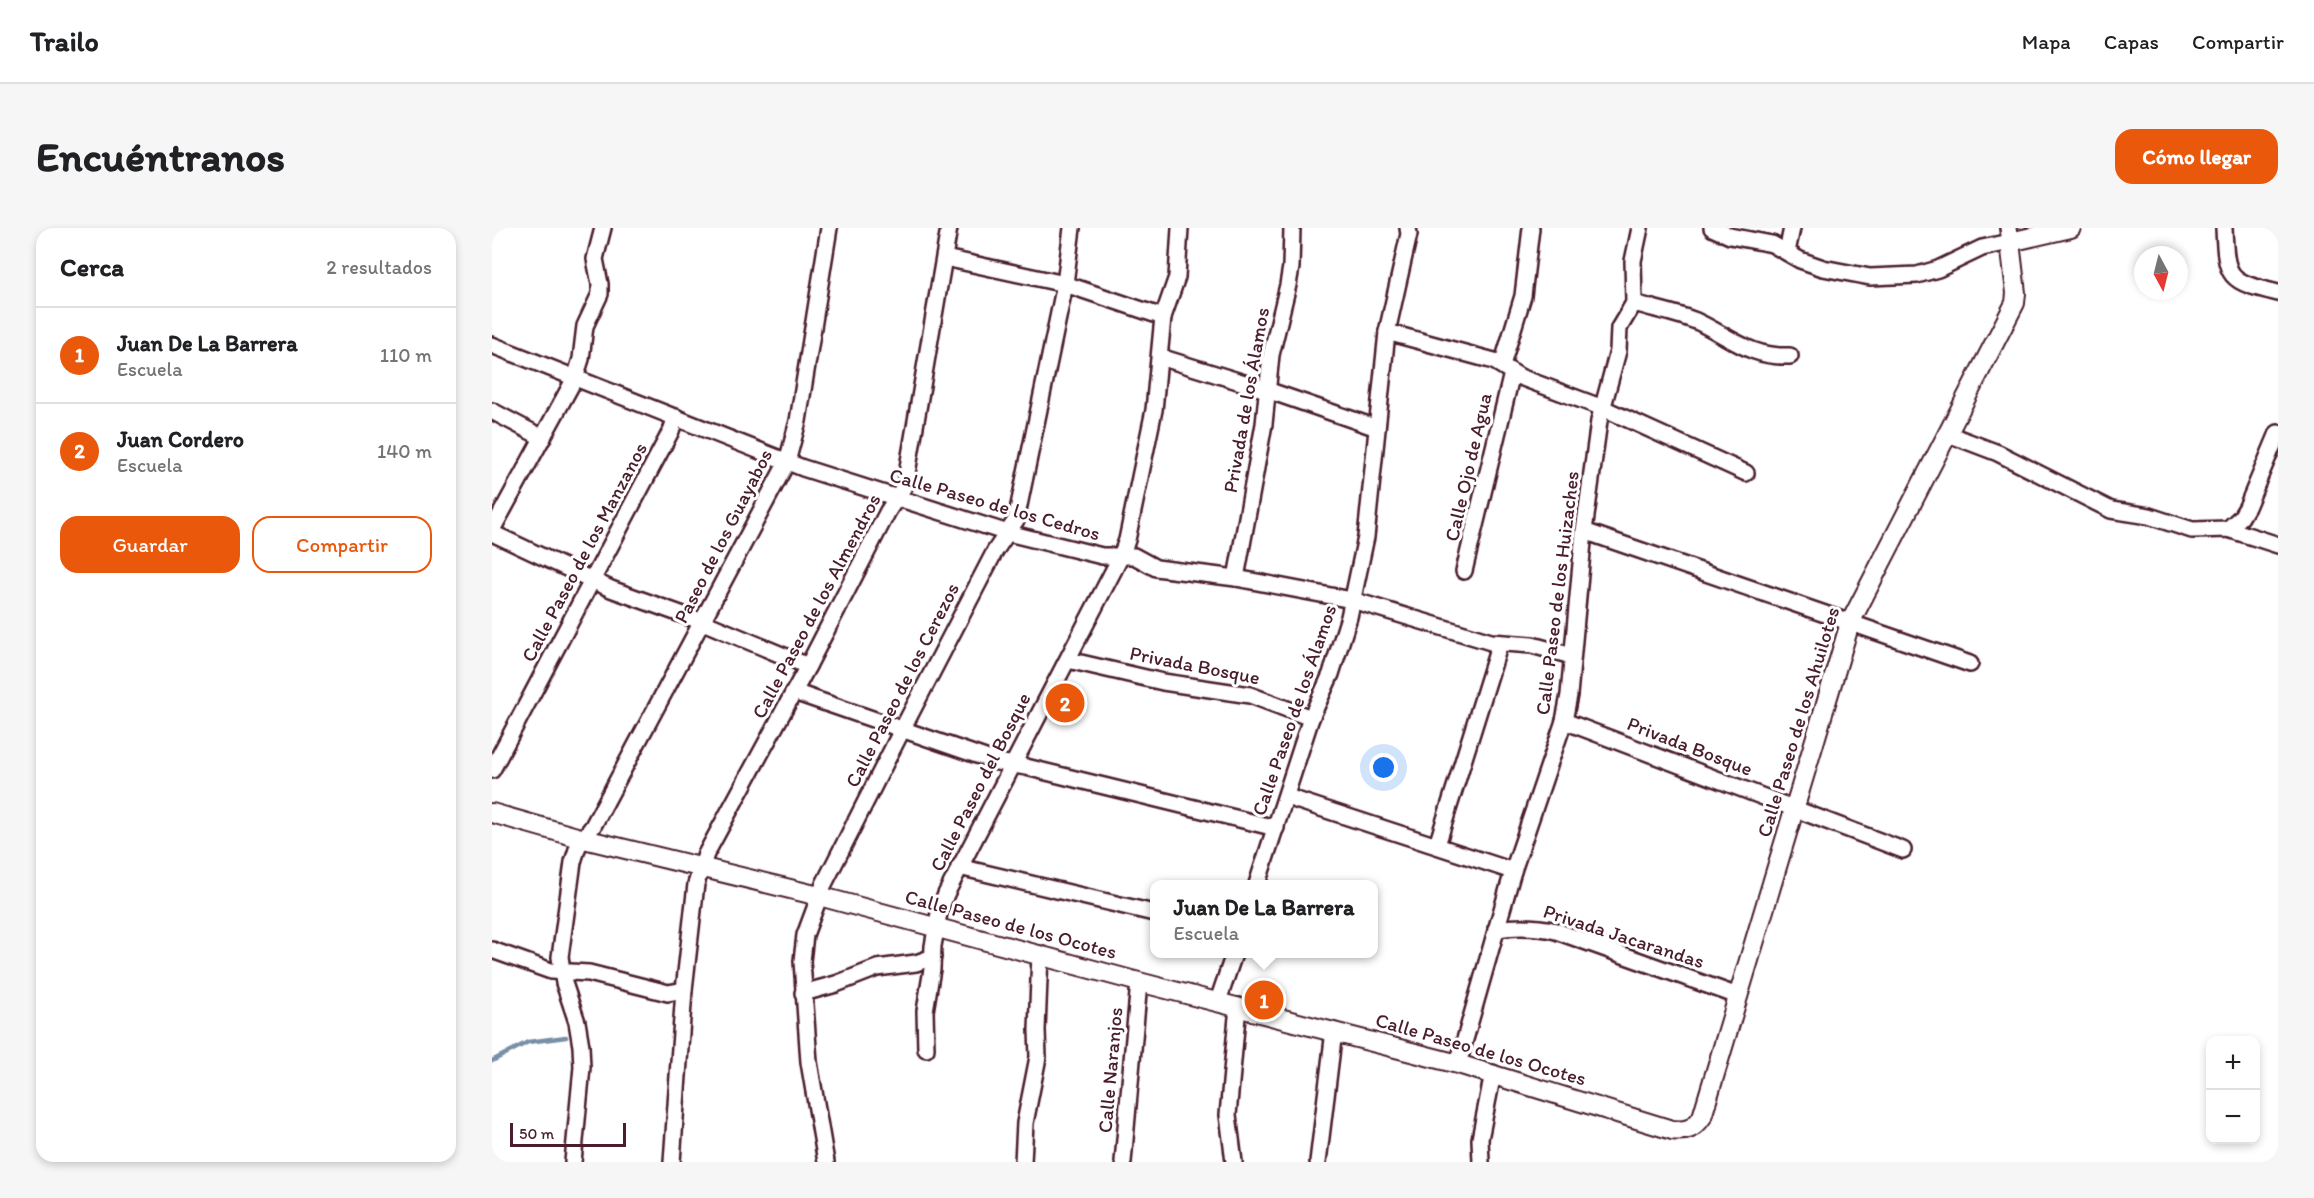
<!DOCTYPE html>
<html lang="es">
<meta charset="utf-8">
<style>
body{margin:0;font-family:Itim,sans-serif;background:#f6f6f6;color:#202124}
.controls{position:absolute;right:18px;bottom:18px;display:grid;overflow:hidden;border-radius:12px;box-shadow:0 3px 9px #0003}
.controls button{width:54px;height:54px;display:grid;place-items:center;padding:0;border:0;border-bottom:2px solid #e0e0e0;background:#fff;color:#202124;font:30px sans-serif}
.compass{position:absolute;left:1642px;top:18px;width:54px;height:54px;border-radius:50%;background:#fff;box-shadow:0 3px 9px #0003;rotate:173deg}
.scale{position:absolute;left:18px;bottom:15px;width:116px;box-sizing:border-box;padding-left:6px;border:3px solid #4a1f2b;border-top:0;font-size:16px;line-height:21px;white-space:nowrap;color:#4a1f2b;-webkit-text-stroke:4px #fff;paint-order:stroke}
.you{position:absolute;left:892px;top:540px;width:21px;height:21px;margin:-15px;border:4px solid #fff;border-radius:50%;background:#1a73e8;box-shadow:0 0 0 9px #1a73e833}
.badge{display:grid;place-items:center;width:39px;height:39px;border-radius:50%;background:#ea580c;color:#fff;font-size:20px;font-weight:700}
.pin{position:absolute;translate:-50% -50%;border:3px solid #fff;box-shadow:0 2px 6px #0006}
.popup{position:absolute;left:658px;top:652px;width:228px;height:78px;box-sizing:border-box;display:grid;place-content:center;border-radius:12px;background:#fff;filter:drop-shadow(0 2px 4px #0005);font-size:20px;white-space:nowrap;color:#757577}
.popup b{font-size:22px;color:#202124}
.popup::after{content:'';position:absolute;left:50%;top:100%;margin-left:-12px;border:12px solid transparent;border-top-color:#fff}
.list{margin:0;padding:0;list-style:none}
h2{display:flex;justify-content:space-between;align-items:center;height:78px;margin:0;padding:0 24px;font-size:26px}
h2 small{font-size:20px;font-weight:400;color:#757577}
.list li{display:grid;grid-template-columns:39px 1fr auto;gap:18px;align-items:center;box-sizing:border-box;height:96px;padding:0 24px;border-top:2px solid #e0e0e0}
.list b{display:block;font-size:22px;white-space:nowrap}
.list p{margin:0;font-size:20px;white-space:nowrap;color:#757577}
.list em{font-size:20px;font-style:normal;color:#757577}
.actions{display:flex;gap:12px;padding:18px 24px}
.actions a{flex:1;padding:14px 0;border:2px solid #ea580c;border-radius:18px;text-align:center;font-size:21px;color:#ea580c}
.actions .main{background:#ea580c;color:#fff}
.map{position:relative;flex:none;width:1786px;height:934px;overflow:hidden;border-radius:18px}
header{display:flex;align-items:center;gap:36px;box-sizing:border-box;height:84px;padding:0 30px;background:#fff;border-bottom:2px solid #e0e0e0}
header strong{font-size:28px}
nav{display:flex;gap:33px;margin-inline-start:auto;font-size:21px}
.intro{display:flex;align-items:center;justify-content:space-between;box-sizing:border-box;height:144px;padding:0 36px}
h1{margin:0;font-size:42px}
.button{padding:15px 27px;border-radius:18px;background:#ea580c;color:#fff;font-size:21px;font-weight:700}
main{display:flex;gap:36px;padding:0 36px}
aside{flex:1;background:#fff;border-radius:18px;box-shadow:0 3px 9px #0003}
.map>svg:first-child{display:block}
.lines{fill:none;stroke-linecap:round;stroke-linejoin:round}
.stream{stroke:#798fa7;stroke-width:4.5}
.minor-casing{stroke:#4a1f2b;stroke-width:20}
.tertiary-casing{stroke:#4a1f2b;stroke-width:22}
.minor{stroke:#fff;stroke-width:15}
.tertiary{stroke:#fff;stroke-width:18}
.labels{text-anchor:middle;stroke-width:6;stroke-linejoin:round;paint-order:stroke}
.street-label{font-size:20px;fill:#4a1f2b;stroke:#fff}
</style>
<header>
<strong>Trailo</strong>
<nav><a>Mapa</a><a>Capas</a><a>Compartir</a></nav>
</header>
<div class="intro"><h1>Encuéntranos</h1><a class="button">Cómo llegar</a></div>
<main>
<aside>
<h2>Cerca<small>2 resultados</small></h2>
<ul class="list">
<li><span class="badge">1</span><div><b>Juan De La Barrera</b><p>Escuela</p></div><em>110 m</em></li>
<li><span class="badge">2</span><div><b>Juan Cordero</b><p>Escuela</p></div><em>140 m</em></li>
</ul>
<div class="actions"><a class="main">Guardar</a><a>Compartir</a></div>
</aside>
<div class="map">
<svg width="1786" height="934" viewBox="0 0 1786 934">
<rect width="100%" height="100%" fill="#fff"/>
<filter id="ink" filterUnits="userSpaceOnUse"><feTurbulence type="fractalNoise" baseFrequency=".0167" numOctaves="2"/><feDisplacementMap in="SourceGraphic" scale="12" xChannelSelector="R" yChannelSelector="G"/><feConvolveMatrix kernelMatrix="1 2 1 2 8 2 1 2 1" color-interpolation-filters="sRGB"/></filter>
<g filter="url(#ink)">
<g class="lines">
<path class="stream" d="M0,833L36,814L74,809"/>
<defs>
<g id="minor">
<path d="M1220,0L1238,8L1280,16L1308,32L1331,40L1378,49L1425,47L1446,41L1490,20L1518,14L1516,0"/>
<path d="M1732,0C1734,51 1736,53 1786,65"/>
<path d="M1295,24L1300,0"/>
<path d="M453,30L573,56L671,89"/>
<path d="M1142,75C1162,81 1184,85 1204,93C1237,108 1258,130 1298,128"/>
<path d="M895,104L1002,133L1028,149L1111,180L1254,245"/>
<path d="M0,117L311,240L516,305L610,328H642L664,340L744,350L860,372L999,414L1040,417L1080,428"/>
<path d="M668,129L775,162L885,200"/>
<path d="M1010,137L1031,68L1039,0"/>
<path d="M0,183L51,210"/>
<path d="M1456,206L1506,225L1619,282L1657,288L1700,302L1736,301L1786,317"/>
<path d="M1736,301L1749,289L1755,279L1786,205"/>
<path d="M0,302L83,150L89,131L93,98L108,66V56L103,31L111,0"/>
<path d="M1092,303L1478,436"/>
<path d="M0,305L119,361L211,394L316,438"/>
<path d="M972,343L1020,145"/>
<path d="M744,350L772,196L779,127L796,57L799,39L800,0"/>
<path d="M576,432L671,454L758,467L819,490"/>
<path d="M302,464L505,534L534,539L784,600"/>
<path d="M1072,493L1411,622"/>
<path d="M0,542L179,203L184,189"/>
<path d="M795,569L1021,643"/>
<path d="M945,617L1008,415"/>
<path d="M467,639L662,685"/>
<path d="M765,656L819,490L839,446L857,389L874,309L895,104L917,6L916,0"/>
<path d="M1004,701C1025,698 1043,698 1064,703L1246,768"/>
<path d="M0,722L59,743L97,745L176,765L192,762"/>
<path d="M311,765L344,756L385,740L424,735L441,729"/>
<path d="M726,773L742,726"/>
<path d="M434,821L433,783L440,741L441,718L447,685L454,666L629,328L635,312L662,182L671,89L685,49L688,0"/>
<path d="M966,836L1021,643L1072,493L1077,467L1092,303L1107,193L1126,123L1127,100L1142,75L1141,33L1148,0"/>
<path d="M81,934L90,839L89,818L85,794L72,755L68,729L81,634L86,618L101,598L295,234L306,193L337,0"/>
<path d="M180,934L192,762L204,656L214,626L316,438L396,283L413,257L457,0"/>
<path d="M334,934L317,834L310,733L313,707L332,656L410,502L503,323L524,292L573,56L580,0"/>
<path d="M531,934L533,895L546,829L545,802L548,726"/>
<path d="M631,934L647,754"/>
<path d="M742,934L736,887L746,778"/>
<path d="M826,934L842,803"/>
<path d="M989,934L988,911L1001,845"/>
</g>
<path id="tertiary" d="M0,585L92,611L327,668L647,754L966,836L1180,902C1194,904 1202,901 1210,889L1358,395L1523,75L1524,65L1518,14L1579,0"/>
</defs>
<use href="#minor" class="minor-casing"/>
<use href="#tertiary" class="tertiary-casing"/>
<use href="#minor" class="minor"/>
<use href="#tertiary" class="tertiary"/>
</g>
</g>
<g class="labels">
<g class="street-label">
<text transform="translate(754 172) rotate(-80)" y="7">Privada de los Álamos</text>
<text transform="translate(976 239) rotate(-77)" y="7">Calle Ojo de Agua</text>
<text transform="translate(503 276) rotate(16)" y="7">Calle Paseo de los Cedros</text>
<text transform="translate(231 308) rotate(-63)" y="7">Paseo de los Guayabos</text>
<text transform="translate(92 324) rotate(-62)" y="7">Calle Paseo de los Manzanos</text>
<text transform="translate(1065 365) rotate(-83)" y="7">Calle Paseo de los Huizaches</text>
<text transform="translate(324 378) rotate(-62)" y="7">Calle Paseo de los Almendros</text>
<text transform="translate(703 437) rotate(11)" y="7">Privada Bosque</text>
<text transform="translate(410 457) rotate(-63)" y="7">Calle Paseo de los Cerezos</text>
<text transform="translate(802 482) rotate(-71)" y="7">Calle Paseo de los Álamos</text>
<text transform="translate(1306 494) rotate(-73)" y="7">Calle Paseo de los Ahuilotes</text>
<text transform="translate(1198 518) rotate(21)" y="7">Privada Bosque</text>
<text transform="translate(488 554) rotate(-63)" y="7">Calle Paseo del Bosque</text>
<text transform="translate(519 696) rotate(15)" y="7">Calle Paseo de los Ocotes</text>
<text transform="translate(1132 708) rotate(18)" y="7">Privada Jacarandas</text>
<text transform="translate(989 821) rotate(16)" y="7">Calle Paseo de los Ocotes</text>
<text transform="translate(618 842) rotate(-85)" y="7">Calle Naranjos</text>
</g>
</g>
</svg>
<div class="controls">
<button>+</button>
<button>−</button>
</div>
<svg class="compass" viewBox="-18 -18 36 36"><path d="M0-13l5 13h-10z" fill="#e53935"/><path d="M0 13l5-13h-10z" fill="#757577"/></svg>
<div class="scale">50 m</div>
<div class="you"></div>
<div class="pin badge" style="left:772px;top:772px">1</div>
<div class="popup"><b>Juan De La Barrera</b>Escuela</div>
<div class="pin badge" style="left:573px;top:475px">2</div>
</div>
</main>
